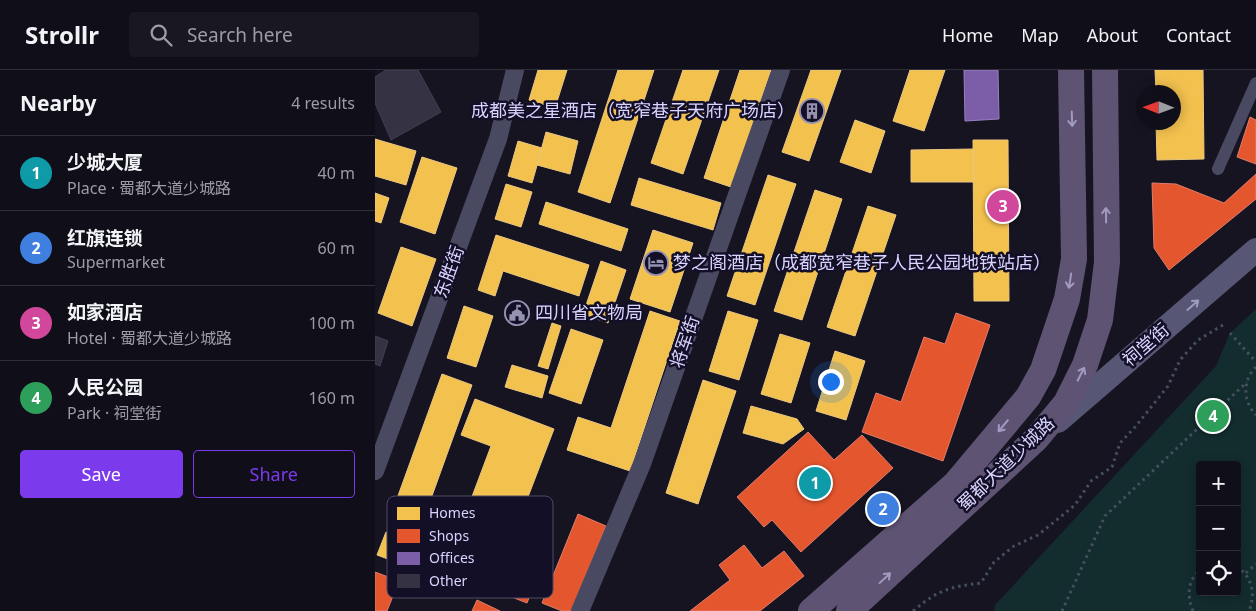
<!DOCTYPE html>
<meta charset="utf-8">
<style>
body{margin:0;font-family:"Noto Sans","Noto Sans SC",sans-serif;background:#191822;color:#f1f3f6}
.controls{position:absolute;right:15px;bottom:15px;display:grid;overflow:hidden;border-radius:5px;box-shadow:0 2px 12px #0003}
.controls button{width:45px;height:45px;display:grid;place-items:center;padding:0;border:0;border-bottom:1px solid #302f38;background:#100f19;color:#f1f3f6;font:25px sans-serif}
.compass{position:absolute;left:761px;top:15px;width:45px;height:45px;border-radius:50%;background:#100f19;box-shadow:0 2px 12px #0003;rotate:271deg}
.you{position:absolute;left:455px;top:311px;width:18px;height:18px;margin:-12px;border:4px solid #fff;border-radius:50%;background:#1a73e8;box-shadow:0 0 0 8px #1a73e833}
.badge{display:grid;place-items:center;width:32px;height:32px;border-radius:50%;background:#7c3aed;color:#fff;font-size:16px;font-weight:700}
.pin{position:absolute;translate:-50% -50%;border:2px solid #fff;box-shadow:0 1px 5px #0006}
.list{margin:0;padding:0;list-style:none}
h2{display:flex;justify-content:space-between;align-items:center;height:65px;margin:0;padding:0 20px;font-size:21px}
h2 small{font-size:16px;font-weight:400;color:#9c9ca2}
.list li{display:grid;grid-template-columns:32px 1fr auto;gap:15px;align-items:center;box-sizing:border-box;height:75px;padding:0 20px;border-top:1px solid #302f38}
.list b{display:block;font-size:19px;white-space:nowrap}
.list p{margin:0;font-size:16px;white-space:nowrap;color:#9c9ca2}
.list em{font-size:16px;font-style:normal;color:#9c9ca2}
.actions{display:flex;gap:10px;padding:15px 20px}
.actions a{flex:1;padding:11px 0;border:1px solid #7c3aed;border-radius:5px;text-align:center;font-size:18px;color:#7c3aed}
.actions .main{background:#7c3aed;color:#fff}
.icon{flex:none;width:28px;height:28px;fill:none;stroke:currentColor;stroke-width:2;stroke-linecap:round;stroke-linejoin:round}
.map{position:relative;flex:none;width:881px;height:541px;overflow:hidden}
header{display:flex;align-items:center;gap:30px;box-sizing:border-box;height:70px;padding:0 25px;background:#100f19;border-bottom:1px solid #302f38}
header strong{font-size:24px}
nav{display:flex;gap:28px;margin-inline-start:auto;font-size:18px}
.search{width:350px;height:45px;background:#191822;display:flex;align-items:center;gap:12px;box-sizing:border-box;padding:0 18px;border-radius:5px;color:#9c9ca2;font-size:19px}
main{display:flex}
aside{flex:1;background:#100f19}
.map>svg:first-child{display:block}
.green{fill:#132c2d;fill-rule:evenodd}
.homes{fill:#f2c14e;stroke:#eac783}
.shops{fill:#e4572e;stroke:#e17c6d}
.offices{fill:#7b5ea7;stroke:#9781c1}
.building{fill:#343243;stroke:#433f54}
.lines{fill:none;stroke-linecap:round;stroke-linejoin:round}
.path{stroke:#44505f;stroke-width:3;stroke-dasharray:2.5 4;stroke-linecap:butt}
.pedestrian{stroke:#4a4962;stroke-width:12}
.minor{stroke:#4a4962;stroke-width:18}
.secondary{stroke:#575674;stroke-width:24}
.primary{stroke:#5e5373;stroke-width:26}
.oneway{stroke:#a29ac0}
.oneway2{stroke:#9e9bc0}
.labels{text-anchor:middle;stroke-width:5;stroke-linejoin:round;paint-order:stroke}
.poi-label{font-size:18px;fill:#d9d4ff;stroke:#130f26;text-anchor:start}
.street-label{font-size:18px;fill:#d9d4ff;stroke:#130f26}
.key{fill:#130f26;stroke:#4e4a67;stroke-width:1}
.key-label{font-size:14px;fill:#d9d4ff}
</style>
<header>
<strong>Strollr</strong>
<div class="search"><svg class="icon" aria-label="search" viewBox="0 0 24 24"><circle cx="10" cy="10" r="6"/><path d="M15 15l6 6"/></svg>Search here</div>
<nav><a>Home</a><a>Map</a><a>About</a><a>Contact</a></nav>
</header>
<main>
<aside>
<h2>Nearby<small>4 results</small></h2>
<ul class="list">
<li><span class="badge" style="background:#0f9aa8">1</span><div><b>少城大厦</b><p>Place · 蜀都大道少城路</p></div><em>40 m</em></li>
<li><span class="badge" style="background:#3f7fe0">2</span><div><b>红旗连锁</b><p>Supermarket</p></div><em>60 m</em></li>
<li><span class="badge" style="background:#d1479c">3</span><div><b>如家酒店</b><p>Hotel · 蜀都大道少城路</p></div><em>100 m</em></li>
<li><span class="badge" style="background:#2e9e5b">4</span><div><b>人民公园</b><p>Park · 祠堂街</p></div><em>160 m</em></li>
</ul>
<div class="actions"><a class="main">Save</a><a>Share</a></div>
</aside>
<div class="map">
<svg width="881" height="541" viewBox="0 0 881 541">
<rect width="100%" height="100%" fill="#161421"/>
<path class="green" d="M881,239V541H619L620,535L841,296L855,263ZM825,395H862V522H825Z"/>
<g class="homes">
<path d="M163,0H192L180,38L154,30Z"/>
<path d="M243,0H279L235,133L203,122Z"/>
<path d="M308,0H344L308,104L276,93Z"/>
<path d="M365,0H396L356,117L329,108Z"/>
<path d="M436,0H466L434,91L407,82Z"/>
<path d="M535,0H570L549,61L518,51Z"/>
<path d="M780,0H828L829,89L782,90L781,52H798V22H781Z"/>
<path d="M480,50L510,61L496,103L465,92Z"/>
<path d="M171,62L203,71L195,104L162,95Z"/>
<path d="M0,69L41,81L31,115L0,106Z"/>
<path d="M598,70H633L634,231H599Z"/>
<path d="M143,71L167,78L157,113L133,106Z"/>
<path d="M599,79V112H536V80Z"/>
<path d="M47,87L82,98L60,164L25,152Z"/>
<path d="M393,105L421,114L380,235L352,226Z"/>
<path d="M264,108L346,133L338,160L256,135Z"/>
<path d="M131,114L157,122L146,157L120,149Z"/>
<path d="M440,120L467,129L427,250L399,241Z"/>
<path d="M0,123L14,128L6,153L0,151Z"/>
<path d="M171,132L253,159L246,181L164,154Z"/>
<path d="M493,136L521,145L480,266L452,257Z"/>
<path d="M278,160L318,173L295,242L255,229Z"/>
<path d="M121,165L214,195L204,226L128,201L120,226L103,220Z"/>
<path d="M26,177L61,189L37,256L3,243Z"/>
<path d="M226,191L251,200L233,253L208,244Z"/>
<path d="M89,236L118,246L101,297L72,288Z"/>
<path d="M275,241L305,251L255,401L192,380L203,347L236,358Z"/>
<path d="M353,241L383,250L364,310L334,301Z"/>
<path d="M177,253L186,256L173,299L163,296Z"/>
<path d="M196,259L228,270L206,334L174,323Z"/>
<path d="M405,264L435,273L416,333L386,324Z"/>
<path d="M460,281L490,291L471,350L441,341Z"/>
<path d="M137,295L173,306L167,328L130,317Z"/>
<path d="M67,304L97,315L45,459L15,448Z"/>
<path d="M328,310L361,321L323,434L291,423Z"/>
<path d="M100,329L179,359L148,440L135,436L114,492L83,481L87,472L54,459L65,429L92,440L116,376L86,365Z"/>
<path d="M376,336L422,349L429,359L408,374L368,363Z"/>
<path d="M11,462L30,469L21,492L2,485Z"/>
</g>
<g class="shops">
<path d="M875,47L881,50V94L862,87Z"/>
<path d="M881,104V129L794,200L779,178L777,113L801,114L849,133Z"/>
<path d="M581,243L615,255L568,391L487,362L501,323L526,332L549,267L570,274Z"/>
<path d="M433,362L459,390L487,365L518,398L426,482L397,450L389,457L362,427Z"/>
<path d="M203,444L231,456L196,541H187L167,533Z"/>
<path d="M369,475L387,498L409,481L429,506L385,541H315L355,510L344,495Z"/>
<path d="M134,483L167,496L152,533L119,520Z"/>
<path d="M0,502L24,511L12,541H0Z"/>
<path d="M102,530L125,541H97Z"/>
</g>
<path class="offices" d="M589,0H623L624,49L590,51Z"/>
<g class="building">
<path d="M11,0H43L66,42L16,70L0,33V7Z"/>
<path d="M0,266L13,271L5,296L0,294Z"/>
</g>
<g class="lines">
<g class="path">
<path d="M855,263L881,292"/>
<path d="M881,297C867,310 868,332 881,345"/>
<path d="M862,496C877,508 881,523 874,541"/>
<path d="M871,503L881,494"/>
<path d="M538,541C563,520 574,517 606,513L619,492L639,476L663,465L700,435L716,411L737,397L745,373L761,356L793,316L805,290L823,270L848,255"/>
<path d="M687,541L730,446L872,312"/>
<path d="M818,541C812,526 812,511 825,500"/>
</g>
<path class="pedestrian" d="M843,99L881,13"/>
<g class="minor">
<path d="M0,401L123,69L140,0"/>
<path d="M205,541L267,394L406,0"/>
</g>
<path class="secondary" d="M683,351L881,180"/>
<g class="primary">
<path d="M436,541L580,414L653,327L668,300L692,229L699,189L696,0"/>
<path d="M474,541L661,369L691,333L710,295L725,250L732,192L730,0"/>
</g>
</g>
<defs><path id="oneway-shaft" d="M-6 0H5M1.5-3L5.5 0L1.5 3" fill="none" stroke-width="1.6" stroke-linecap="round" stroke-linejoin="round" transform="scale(1.25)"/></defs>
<g class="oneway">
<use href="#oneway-shaft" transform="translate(697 49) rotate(88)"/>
<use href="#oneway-shaft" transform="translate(731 145) rotate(-91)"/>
<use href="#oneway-shaft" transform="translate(695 211) rotate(99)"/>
<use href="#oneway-shaft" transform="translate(706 304) rotate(-63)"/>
<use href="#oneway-shaft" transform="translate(628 356) rotate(130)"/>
<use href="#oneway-shaft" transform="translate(510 508) rotate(-43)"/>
</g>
<use class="oneway2" href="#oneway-shaft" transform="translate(818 235) rotate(-41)"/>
<defs>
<symbol id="building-ring" viewBox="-11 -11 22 22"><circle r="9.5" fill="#130f26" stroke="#9591b1" stroke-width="1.5"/><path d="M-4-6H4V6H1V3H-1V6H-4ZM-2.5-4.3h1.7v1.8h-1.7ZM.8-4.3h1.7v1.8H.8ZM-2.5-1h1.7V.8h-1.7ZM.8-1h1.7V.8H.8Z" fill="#9591b1"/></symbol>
<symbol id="hotel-ring" viewBox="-11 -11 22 22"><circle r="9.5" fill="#130f26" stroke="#9591b1" stroke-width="1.5"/><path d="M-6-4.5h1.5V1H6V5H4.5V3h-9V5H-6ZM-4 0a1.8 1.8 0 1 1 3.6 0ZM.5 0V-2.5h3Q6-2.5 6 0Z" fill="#9591b1"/></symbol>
<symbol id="civic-ring" viewBox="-11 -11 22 22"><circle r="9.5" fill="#130f26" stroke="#9591b1" stroke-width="1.5"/><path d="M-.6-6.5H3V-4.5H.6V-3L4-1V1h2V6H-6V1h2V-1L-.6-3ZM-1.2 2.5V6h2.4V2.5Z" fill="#9591b1"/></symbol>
</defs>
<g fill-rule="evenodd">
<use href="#building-ring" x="423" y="27" width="28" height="28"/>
<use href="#hotel-ring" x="267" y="179" width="28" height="28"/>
<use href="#civic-ring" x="128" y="229" width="28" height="28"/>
</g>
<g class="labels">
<g class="poi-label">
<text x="420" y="47" text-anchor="end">成都美之星酒店（宽窄巷子天府广场店）</text>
<text x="298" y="199">梦之阁酒店（成都宽窄巷子人民公园地铁站店）</text>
<text x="160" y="249">四川省文物局</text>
</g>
<g class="street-label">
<text transform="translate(74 202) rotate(-70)" y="6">东胜街</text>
<text transform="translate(310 272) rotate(-71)" y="6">将军街</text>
<text transform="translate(771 275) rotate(-41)" y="6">祠堂街</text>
<text transform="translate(631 394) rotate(-44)" y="6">蜀都大道少城路</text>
</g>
</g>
<rect x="12" y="426" width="166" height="102" rx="8" class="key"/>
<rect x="22" y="437" width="23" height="13" fill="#f2c14e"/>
<rect x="22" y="459" width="23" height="14" fill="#e4572e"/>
<rect x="22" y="482" width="23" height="13" fill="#7b5ea7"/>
<rect x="22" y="504" width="23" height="14" fill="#343243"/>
<g class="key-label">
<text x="54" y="448">Homes</text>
<text x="54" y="471">Shops</text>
<text x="54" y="493">Offices</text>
<text x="54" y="516">Other</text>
</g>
</svg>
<div class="controls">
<button>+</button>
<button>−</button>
<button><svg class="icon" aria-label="locate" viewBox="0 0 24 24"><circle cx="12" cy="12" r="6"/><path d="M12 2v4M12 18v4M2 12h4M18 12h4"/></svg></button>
</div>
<svg class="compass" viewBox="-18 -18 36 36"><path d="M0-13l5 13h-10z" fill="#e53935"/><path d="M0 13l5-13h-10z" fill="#9c9ca2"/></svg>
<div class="you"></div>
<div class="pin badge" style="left:440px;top:413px;background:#0f9aa8">1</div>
<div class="pin badge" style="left:508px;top:439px;background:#3f7fe0">2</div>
<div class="pin badge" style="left:628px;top:136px;background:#d1479c">3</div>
<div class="pin badge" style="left:838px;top:346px;background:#2e9e5b">4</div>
</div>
</main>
